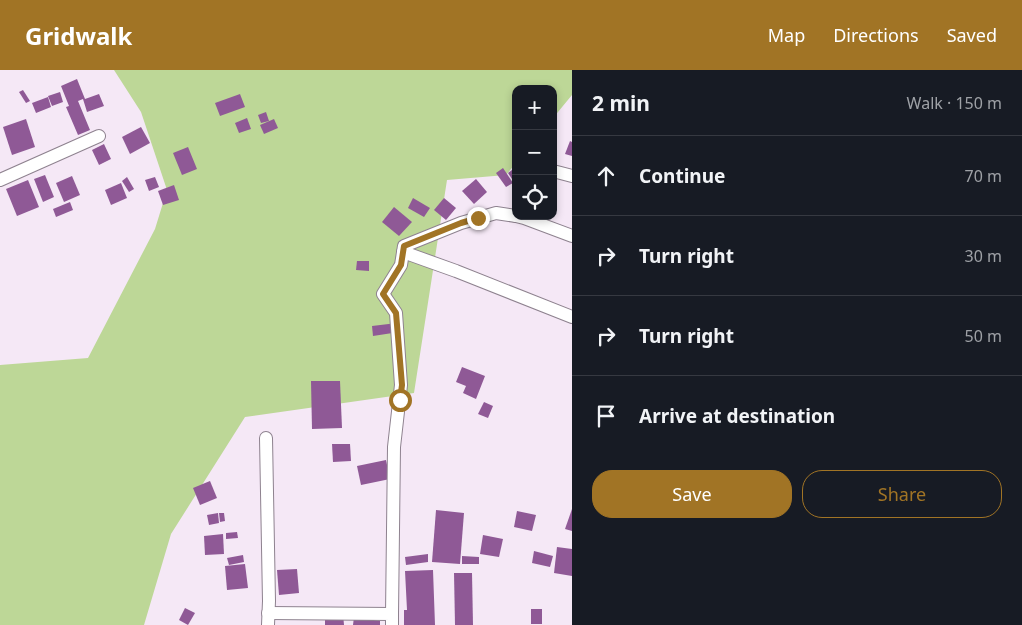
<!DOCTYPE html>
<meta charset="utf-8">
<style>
body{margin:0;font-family:"Noto Sans",sans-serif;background:#20242c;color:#f1f3f6}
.controls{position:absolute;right:15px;top:15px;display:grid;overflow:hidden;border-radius:10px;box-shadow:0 2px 8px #0003}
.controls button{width:45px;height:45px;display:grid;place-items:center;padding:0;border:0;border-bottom:1px solid #363941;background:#171b24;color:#f1f3f6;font:25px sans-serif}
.stop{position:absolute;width:15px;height:15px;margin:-11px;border:4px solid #a17425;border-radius:50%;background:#fff}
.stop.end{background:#a17425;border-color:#fff;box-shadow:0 1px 5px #0008}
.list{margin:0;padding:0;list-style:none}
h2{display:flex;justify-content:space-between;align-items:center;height:65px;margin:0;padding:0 20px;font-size:21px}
h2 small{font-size:16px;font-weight:400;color:#9ea1a6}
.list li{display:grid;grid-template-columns:32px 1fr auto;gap:15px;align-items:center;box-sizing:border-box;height:80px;padding:0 20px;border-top:1px solid #363941}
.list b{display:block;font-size:19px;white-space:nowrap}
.list em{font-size:16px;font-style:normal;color:#9ea1a6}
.actions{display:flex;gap:10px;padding:15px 20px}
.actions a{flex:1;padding:11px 0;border:1px solid #a17425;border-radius:20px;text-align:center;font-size:18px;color:#a17425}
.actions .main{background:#a17425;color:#fff}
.icon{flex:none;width:28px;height:28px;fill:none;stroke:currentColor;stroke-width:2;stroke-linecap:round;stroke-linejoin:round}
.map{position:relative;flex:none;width:572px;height:555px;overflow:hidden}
header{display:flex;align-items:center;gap:30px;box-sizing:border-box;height:70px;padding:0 25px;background:#a17425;color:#fff}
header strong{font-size:24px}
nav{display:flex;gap:28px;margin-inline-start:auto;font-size:18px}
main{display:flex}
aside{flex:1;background:#171b24}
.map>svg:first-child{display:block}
.green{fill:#bdd797}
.building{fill:#8f5996}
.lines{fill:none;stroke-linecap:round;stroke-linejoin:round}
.street-casing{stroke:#8e828f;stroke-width:14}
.street{stroke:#fff;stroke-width:12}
.route{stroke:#a17425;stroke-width:6}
</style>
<header>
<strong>Gridwalk</strong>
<nav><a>Map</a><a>Directions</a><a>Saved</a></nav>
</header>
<main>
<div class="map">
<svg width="572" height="555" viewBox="0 0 572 555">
<rect width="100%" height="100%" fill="#f5e8f6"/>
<path class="green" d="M114,0H572V25L553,48V19H516V93L506,105L447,110L414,323L245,347L171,464L144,555H0V295L88,288L155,159L167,120L141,42Z"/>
<g class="building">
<path d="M77,9L85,29L99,24L104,36L87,42L83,29L78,31L90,60L78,65L66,37L69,36L61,16Z"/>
<path d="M23,20L30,31L26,33L19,22Z"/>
<path d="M60,22L63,32L52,36L48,26Z"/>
<path d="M240,24L245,37L220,46L215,33Z"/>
<path d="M48,27L51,37L36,43L32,33Z"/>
<path d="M266,42L269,51L261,53L258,45Z"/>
<path d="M247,48L251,59L239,63L235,53Z"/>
<path d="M26,49L35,77L12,85L3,57Z"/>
<path d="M274,49L278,58L264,64L260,55Z"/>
<path d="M141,57L150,73L130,84L122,67Z"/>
<path d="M570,71L572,72V86L565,84Z"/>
<path d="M104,74L111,89L99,95L92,80Z"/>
<path d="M188,77L197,99L182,105L173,83Z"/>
<path d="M516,97V111L514,112L508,103Z"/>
<path d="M503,98L513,113L506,117L496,103Z"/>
<path d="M45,105L54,127L43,132L34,109Z"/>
<path d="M72,106L80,125L64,132L56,113Z"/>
<path d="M127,107L134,119L129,122L122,111Z"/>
<path d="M155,107L159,117L149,121L145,110Z"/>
<path d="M476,109L487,122L474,134L462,121Z"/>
<path d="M28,110L39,137L17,146L6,119Z"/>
<path d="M121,113L127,128L111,135L105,120Z"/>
<path d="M174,115L179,130L163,135L158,121Z"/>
<path d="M413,128L430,138L424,147L408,138Z"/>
<path d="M444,128L456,138L446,150L434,140Z"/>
<path d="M70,132L73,140L56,147L53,139Z"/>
<path d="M394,137L412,152L399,166L382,152Z"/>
<path d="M357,191H369V201L356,200Z"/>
<path d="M397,253L399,262L373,266L372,256Z"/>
<path d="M462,297L485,306L476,329L463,323L466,316L456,312Z"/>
<path d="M311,311H340L342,358L312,359Z"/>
<path d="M484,332L493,336L488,348L478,344Z"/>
<path d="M332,374H350L351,391L333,392Z"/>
<path d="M386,390L390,409L361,415L357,396Z"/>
<path d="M210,411L217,428L200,435L193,418Z"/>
<path d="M572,439V461L565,459Z"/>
<path d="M436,440L464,443L460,494L432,492Z"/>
<path d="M517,441L536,445L532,461L514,457Z"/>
<path d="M218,443L219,453L209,455L207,445Z"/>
<path d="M219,443H224L225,451L220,452Z"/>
<path d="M237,462L238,468L226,469V463Z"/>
<path d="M223,464L224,484L205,485L204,466Z"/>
<path d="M483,465L503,469L499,487L480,484Z"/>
<path d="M557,477L572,479V506L554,503Z"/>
<path d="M534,481L553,486L550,497L532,493Z"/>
<path d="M428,484V492L406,495L405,487Z"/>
<path d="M243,485L244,492L229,495L227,488Z"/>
<path d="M462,486L479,487V494H462Z"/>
<path d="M245,494L248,518L227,520L225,496Z"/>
<path d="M297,499L299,523L279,525L277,500Z"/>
<path d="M433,500L435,555H404V540H407L405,501Z"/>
<path d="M454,503H472L473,555H455Z"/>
<path d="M185,538L195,543L188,555L179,550Z"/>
<rect x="531" y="539" width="11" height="15"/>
<path d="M325,544H343L344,555H325Z"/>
<path d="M354,547L380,551V555H353Z"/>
</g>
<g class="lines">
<defs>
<g id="street">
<path d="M553,101L572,106"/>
<path d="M0,110L99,66"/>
<path d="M516,146L524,148L572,166"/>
<path d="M403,182L456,201L572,247"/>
<path d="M266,368L269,531L268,555"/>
<path d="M268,543L392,544V555"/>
<path d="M392,544L394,377L401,315L396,243L383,224L401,195L404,176L461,153L496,143L516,146"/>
</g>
</defs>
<use href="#street" class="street-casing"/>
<use href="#street" class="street"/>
</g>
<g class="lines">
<path class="route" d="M400,330L402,315L396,243L383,224L401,195L404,176L461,153L478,148"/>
</g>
</svg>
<div class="controls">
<button>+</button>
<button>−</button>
<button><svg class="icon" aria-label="locate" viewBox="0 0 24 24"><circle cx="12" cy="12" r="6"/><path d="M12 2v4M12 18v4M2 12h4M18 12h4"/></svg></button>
</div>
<div class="stop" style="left:400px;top:330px"></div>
<div class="stop end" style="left:478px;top:148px"></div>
</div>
<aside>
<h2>2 min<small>Walk · 150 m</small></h2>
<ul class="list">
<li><svg class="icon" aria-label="ahead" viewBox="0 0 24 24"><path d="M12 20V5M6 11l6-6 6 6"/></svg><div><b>Continue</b></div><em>70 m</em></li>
<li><svg class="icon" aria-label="right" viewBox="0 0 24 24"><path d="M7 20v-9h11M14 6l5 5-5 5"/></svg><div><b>Turn right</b></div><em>30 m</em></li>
<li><svg class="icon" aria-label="right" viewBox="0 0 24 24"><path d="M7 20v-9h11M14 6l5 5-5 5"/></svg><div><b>Turn right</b></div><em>50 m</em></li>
<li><svg class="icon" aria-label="arrive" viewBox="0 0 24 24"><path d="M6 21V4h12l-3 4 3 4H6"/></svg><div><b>Arrive at destination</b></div></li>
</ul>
<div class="actions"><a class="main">Save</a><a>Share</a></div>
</aside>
</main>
